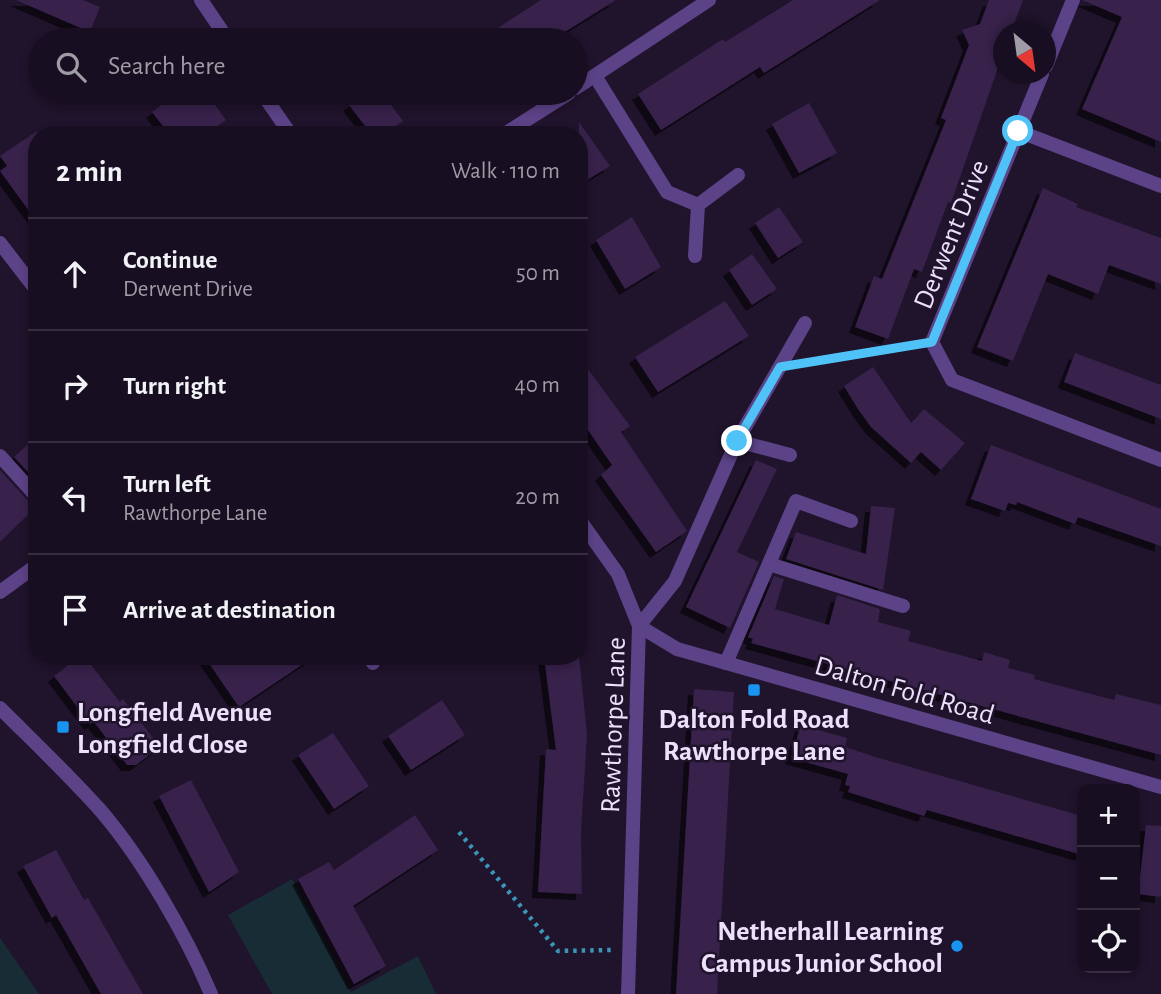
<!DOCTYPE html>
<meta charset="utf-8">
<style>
body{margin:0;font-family:"Alegreya Sans",sans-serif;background:#21172a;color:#f1f3f6}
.controls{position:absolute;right:21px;bottom:21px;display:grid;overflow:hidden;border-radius:14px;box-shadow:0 4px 10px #0003}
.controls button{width:63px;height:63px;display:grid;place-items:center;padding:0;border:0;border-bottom:2px solid #362e3f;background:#180e21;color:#f1f3f6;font:35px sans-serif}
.compass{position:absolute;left:993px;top:21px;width:63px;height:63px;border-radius:50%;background:#180e21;box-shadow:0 4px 10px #0003;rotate:151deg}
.stop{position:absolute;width:21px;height:21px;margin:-16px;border:5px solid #4fc3f7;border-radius:50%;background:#fff}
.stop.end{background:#4fc3f7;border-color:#fff;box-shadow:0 2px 7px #0008}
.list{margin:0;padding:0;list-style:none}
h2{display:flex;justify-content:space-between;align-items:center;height:91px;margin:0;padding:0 28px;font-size:30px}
h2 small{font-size:23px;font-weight:400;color:#9f9ca5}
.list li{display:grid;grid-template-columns:46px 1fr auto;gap:21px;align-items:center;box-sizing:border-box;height:112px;padding:0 28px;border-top:2px solid #362e3f}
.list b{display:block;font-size:26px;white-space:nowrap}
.list p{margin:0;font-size:23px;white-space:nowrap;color:#9f9ca5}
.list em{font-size:23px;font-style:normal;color:#9f9ca5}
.icon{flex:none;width:38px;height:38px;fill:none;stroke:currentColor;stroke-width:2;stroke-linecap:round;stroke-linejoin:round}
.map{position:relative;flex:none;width:1161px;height:994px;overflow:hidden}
.search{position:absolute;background:#180e21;box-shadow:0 4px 10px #0003;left:28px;top:28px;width:560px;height:77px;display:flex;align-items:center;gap:18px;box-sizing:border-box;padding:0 24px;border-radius:38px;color:#9f9ca5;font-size:26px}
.panel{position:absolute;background:#180e21;box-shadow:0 4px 10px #0003;left:28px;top:126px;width:560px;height:539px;border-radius:28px}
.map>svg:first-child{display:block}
.green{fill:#172c35}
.building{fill:#37214b;filter:url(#shadow)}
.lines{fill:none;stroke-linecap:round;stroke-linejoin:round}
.path{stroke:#3a95b7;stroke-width:4.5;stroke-dasharray:3.5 5;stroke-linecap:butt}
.service{stroke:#5c4287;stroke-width:14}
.minor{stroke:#5c4287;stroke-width:14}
.route{stroke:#4fc3f7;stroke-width:9}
.poi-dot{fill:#1893f0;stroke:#20132c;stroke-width:2.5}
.labels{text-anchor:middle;stroke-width:5;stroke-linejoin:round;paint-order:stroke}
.street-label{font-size:28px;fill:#ede0fd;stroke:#20132c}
.poi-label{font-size:28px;font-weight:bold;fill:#ede0fd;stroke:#20132c;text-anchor:start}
</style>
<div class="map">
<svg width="1161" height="994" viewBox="0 0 1161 994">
<defs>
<filter id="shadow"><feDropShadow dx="-6" dy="6" stdDeviation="0" flood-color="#0009"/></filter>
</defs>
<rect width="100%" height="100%" fill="#20132c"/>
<g class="green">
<path d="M292,879L351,992L418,956L436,994H272L228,915Z"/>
<path d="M0,938L39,994H0Z"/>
</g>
<g class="building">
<path d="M16,0H83L100,7L90,32Z"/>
<path d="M541,0H616L552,40H479Z"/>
<path d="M793,0H880L764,73L760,67L661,130L638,94L723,39L725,42Z"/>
<path d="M989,0H1023L1011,32H1004V67L999,65L951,203L948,202L922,272L914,269L888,339L855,327L874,276L882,279L946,120L941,118L969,45L962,30L980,24Z"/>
<path d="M1082,0H1161V142L1082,109L1122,17Z"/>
<path d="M178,93H185L193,104L207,94L226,120L206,135H170L152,112Z"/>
<path d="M367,93H382L403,121L384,135H372L349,105Z"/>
<path d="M809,103L837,153L799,173L772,124Z"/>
<path d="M579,122L610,166L579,185Z"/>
<path d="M37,131V222L0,171L7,166L0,156Z"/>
<path d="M1043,188L1078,204L1076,207L1161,238V284L1109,265L1098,294L1048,274L1013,361L977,347Z"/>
<path d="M779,207L803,242L778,258L755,223Z"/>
<path d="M632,217L661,267L625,289L596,240Z"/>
<path d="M752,254L777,289L752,305L729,270Z"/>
<path d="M725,301L749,336L658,392L635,357Z"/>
<path d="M1075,353L1161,385V419L1064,382Z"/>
<path d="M579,357L630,426L621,432L687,531L656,552L601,475L612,465L579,417Z"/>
<path d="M873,367L911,423L924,409L965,443L941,470L921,452L911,463L871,427L858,409L844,386Z"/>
<path d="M37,436V482L14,457Z"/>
<path d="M991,445L1161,509V546L1078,517L1075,524L1017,502L1016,505L1008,503L1005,511L971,499Z"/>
<path d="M756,460L777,469L737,552L759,562L730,628L686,607Z"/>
<path d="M0,470L30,503L37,506L0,542Z"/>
<path d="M871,506L895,508L883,590L786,559L796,532L866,554Z"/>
<path d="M774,576L784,579L775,609L829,625L837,595L880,609L878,622L911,631L908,641L982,661L984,652L1010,660L1008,668L1035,675L1034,679L1114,700L1116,694L1161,705V755L751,643L753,639L748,637Z"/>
<path d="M80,656H84L120,702L123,699L160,747L136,765H127L94,722L90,724L54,676Z"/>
<path d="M204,656H315L239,707Z"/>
<path d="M544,656H579L587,734L581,833L582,894L538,892L546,749L556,750Z"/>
<path d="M694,689L734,692L717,994H676Z"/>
<path d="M442,700L465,735L411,770L388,736Z"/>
<path d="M801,725L847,738L845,747L879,758L1082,816V855L927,810L924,816L848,792L850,786L845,785L848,774L791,758Z"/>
<path d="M333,733L369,786L334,809L298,755Z"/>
<path d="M191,780L239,872L209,892L159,796Z"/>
<path d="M415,815L438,850L353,906L386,966L354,984L298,879L329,862L334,870Z"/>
<path d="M1146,825L1161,826V897L1138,894Z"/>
<path d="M56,850L84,900L88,898L143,994H101L56,915L52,918L23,866Z"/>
</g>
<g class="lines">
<g class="path">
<path d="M805,363L914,345"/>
<path d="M459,832L558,951L611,950"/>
</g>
<g class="service">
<path d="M0,456L37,497"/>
<path d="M769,564L903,606"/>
<path d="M726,663L796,501L851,521"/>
</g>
<g class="minor">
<path d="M201,0L228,40"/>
<path d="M1046,66L1073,0"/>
<path d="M1042,74L932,342L952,380L1161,460"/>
<path d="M595,76L667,192L698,205L695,256"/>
<path d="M576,88L709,0"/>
<path d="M262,93L291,135"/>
<path d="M1018,131L1161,186"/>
<path d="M503,135L569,93"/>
<path d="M698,205L738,175"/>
<path d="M0,243L37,291"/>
<path d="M737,441L790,455"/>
<path d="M579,519L618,574L639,626"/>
<path d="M0,592L37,565"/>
<path d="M639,626L677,649L1161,787"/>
<path d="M369,656L373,663"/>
<path d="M0,708C34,742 69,775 101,811C143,860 186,935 211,994"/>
<path d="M628,994L639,626L675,581L737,441L805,323"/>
</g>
</g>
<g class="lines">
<path class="route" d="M737,441L780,367L932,342L1018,131"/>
</g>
<g class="poi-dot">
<rect x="747" y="683" width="14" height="14" rx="3.5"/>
<rect x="56" y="720" width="14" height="14" rx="3.5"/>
<circle cx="957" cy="946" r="7"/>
</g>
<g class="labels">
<g class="street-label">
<text transform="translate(950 234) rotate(-68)" y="10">Derwent Drive</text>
<text transform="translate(905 689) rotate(16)" y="10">Dalton Fold Road</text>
<text transform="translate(612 725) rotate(-88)" y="10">Rawthorpe Lane</text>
</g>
<g class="poi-label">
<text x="77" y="721">Longfield Avenue<tspan x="77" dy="32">Longfield Close</tspan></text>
<text x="754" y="728" text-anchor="middle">Dalton Fold Road<tspan x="754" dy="32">Rawthorpe Lane</tspan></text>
<text x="943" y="940" text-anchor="end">Netherhall Learning<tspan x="943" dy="32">Campus Junior School</tspan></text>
</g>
</g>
</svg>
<div class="controls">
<button>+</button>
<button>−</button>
<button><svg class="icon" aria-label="locate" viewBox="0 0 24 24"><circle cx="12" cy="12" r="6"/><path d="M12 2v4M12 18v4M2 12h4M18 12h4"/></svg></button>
</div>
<svg class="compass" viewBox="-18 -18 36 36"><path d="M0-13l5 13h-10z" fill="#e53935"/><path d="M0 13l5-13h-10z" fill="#9f9ca5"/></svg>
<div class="stop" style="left:1018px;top:131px"></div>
<div class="stop end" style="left:737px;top:441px"></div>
<div class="search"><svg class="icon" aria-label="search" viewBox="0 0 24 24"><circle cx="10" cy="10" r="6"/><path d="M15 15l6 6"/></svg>Search here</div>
<section class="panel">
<h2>2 min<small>Walk · 110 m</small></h2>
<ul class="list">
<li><svg class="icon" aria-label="ahead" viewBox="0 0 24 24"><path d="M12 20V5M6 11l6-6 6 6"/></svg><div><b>Continue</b><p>Derwent Drive</p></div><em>50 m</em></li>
<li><svg class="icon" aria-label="right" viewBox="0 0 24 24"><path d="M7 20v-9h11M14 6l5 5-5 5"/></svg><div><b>Turn right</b></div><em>40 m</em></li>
<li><svg class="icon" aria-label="left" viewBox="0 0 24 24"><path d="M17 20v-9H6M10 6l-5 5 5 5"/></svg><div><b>Turn left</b><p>Rawthorpe Lane</p></div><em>20 m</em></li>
<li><svg class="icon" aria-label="arrive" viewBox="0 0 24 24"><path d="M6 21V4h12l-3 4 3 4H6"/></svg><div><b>Arrive at destination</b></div></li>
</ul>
</section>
</div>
